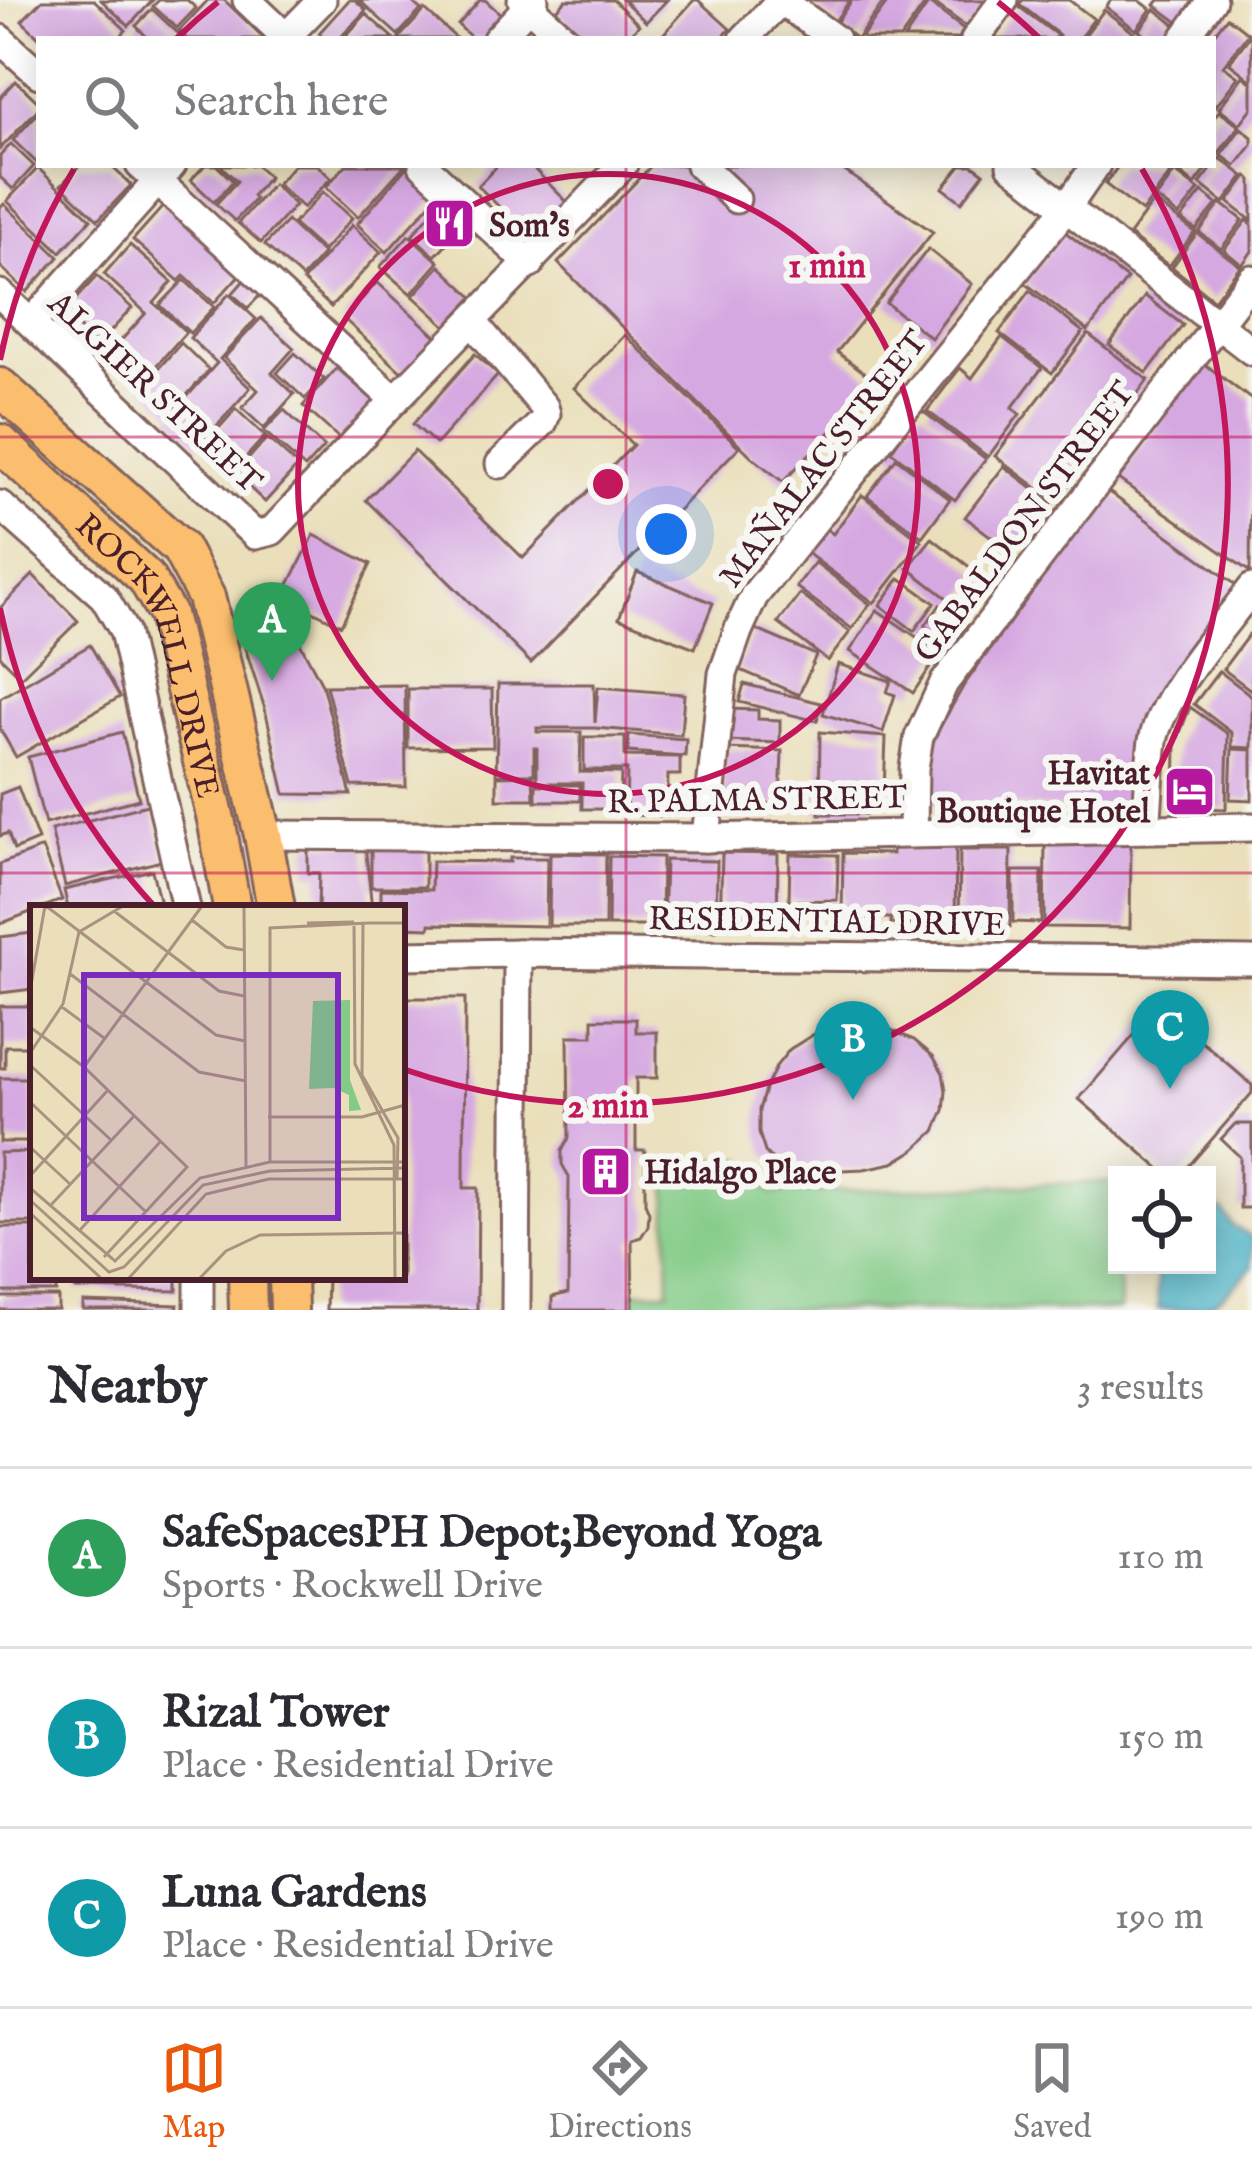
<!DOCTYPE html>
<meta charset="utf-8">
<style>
body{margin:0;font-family:"IM FELL English",serif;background:#f7f7f7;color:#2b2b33}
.controls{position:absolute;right:36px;bottom:36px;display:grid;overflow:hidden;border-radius:0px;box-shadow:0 6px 30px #0003}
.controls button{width:108px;height:108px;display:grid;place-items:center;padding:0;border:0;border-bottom:3px solid #e1e1e2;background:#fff;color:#2b2b33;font:60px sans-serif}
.you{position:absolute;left:666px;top:534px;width:42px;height:42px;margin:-30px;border:9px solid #fff;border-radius:50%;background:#1a73e8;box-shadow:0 0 0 18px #1a73e833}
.badge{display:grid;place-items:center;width:78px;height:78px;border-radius:50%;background:#ea580c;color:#fff;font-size:39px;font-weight:700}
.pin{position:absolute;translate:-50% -99px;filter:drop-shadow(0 3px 6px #0008)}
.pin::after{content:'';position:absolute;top:63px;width:42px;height:36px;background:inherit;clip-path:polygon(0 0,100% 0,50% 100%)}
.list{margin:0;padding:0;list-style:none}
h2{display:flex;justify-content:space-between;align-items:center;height:156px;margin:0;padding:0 48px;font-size:51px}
h2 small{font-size:39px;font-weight:400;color:#7c7c81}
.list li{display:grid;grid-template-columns:78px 1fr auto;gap:36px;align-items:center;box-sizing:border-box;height:180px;padding:0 48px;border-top:3px solid #e1e1e2}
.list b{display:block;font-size:45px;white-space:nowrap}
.list p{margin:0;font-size:39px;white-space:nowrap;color:#7c7c81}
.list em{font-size:39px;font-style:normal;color:#7c7c81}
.icon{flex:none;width:66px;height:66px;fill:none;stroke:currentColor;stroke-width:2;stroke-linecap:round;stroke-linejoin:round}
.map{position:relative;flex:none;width:1252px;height:1310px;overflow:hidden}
.search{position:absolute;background:#fff;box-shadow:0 6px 30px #0003;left:36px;right:36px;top:36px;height:132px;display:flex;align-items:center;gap:30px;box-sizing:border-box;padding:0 42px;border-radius:0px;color:#7c7c81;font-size:45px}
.sheet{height:696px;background:#fff}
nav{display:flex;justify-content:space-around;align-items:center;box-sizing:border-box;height:168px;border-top:3px solid #e1e1e2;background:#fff;font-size:33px;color:#7c7c81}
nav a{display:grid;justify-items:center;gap:6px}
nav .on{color:#ea580c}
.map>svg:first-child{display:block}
.green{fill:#83cb87;stroke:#667559;stroke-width:3}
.water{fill:#49b3c7;stroke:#4a6979;stroke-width:3}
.building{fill:#d6a8e1}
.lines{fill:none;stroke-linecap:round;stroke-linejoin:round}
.minor-casing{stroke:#82625d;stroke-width:33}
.major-casing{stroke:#82625d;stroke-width:42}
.minor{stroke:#fff;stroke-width:27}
.major{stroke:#fbbe6e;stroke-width:36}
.grid{fill:none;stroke:#c2185b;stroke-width:3;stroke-opacity:0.55}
.ring{fill:none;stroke:#c2185b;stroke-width:6}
.labels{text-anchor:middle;stroke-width:12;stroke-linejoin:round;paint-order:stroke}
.poi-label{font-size:33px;font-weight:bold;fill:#4a1f2b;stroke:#f6f6f2;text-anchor:start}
.street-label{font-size:33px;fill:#4a1f2b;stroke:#f6f6f2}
.inset-road{fill:none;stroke:#aa9281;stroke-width:3}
.view{fill:#7b2cbf;fill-opacity:0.15;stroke:#7b2cbf;stroke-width:6}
.inset-edge{fill:none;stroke:#4a1f2b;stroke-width:6}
.centre{fill:#c2185b;stroke:#f6f6f2;stroke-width:6}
.ring-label{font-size:36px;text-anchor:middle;font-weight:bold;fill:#c2185b;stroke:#f6f6f2;stroke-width:12;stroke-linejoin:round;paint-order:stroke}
</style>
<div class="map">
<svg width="1252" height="1310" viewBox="0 0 1252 1310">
<rect width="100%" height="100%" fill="#f6f6f2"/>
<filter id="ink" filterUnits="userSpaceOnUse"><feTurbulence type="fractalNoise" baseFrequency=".00833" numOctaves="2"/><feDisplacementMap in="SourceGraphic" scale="24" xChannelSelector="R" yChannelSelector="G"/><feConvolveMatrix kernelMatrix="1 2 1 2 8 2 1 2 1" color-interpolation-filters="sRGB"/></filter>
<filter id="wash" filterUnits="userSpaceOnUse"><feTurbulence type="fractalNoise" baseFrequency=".004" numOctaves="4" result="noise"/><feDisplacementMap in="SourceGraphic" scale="48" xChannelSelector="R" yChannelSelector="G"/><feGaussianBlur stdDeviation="2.7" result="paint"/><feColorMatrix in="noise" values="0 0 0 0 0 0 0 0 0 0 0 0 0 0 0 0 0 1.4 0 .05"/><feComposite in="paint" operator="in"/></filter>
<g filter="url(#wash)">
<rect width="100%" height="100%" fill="#eadfba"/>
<path class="green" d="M742,1159L771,1193L1117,1182V1265H1119L1120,1310H633V1292L669,1291L667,1163Z"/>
<path class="water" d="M1207,1210H1222L1233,1226L1252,1237V1268C1214,1305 1216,1310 1158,1309L1157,1265H1207Z"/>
<g id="blocks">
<g class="building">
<path d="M42,0H94L126,30L118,39H41L22,21Z"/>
<path d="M101,0H153L129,26Z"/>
<path d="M159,0H187L196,8L177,28L153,6Z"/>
<path d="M208,0H224L265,39H187L179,31Z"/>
<path d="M349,0H355L366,10L339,39H326L319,33Z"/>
<path d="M359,0H410L421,10L398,35Z"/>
<path d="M480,0H485L505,18L487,39H473L458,25Z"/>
<path d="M566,0H613L639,25L625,39H586L556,11Z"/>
<path d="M623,0H667L646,22Z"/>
<path d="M694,0H698L730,29L721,39H659Z"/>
<path d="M806,0H850L835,21Z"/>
<path d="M852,0H885L857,39L836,23Z"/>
<path d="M889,0H928L900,39H865L862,37Z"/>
<path d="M930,0H988L968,28Z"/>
<path d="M1023,0H1069L1094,19L1079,39H1056L1059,35L1019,4Z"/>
<path d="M1111,0H1139L1151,9L1136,30L1106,7Z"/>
<path d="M1159,0H1202L1183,26L1155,5Z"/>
<path d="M929,3L965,30L958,39H904Z"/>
<path d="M1018,6L1057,35L1054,39H998L995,37Z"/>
<path d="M152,9L182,37L180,39H149L136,26Z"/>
<path d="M1155,9L1179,28L1170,39H1149L1139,31Z"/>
<path d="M425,10L457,39H398Z"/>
<path d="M1104,10L1142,39H1082Z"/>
<path d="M366,14L394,39H343Z"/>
<path d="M1227,17L1248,33L1223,66L1238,77L1216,106L1213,103V39H1210Z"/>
<path d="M1252,33V81L1229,63Z"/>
<path d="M1243,76L1252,83V108L1240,124L1219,108Z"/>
<path d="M16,81L39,103V108L0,149V98Z"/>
<path d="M1219,111L1239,126L1218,154L1213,150V118Z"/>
<path d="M39,112V165L13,140Z"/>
<path d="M1241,128L1252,137V145L1236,166L1221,155Z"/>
<path d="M11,144L34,166L13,189L0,177V156Z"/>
<path d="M1220,158L1244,176L1224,203L1200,184Z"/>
<path d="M80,165H110L131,185L98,220L61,185Z"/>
<path d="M205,165H216L233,181L214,202L191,180Z"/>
<path d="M220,165H256L269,177L252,196L255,199L235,221L216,204L237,181Z"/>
<path d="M294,165H317L331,178L303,208L277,184Z"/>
<path d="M346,165H405L358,217L326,187Z"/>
<path d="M498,165H530L567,202L532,239L478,186Z"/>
<path d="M652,165H836L933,232L837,352L877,382L783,482L753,458L558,263Z"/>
<path d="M961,165H973L984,173L962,202L943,188Z"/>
<path d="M1119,165H1158L1170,174L1142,212L1105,184Z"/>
<path d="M1169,165H1210L1195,185Z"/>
<path d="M408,166L439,194L387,252L357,224Z"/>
<path d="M38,168L91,219L61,252L7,201Z"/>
<path d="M1175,172L1199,190L1179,216L1156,198Z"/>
<path d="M1247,176L1252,180V221L1228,202Z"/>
<path d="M273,184L295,205L261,243L238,223Z"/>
<path d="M323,192L352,218L323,251L293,224Z"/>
<path d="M1202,192L1217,204L1196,230L1181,219Z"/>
<path d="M1154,201L1195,232L1169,266L1129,235Z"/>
<path d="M166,203L243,271L214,303L184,276L179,281L133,240Z"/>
<path d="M1221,203L1243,220L1221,249L1199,232Z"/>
<path d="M4,204L59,257L27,292L0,266V208Z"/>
<path d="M438,205L462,227L435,256L412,235Z"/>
<path d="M1247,220L1252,225V251L1242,265L1224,250Z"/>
<path d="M287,221L323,254L302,278L265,245Z"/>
<path d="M352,225L381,252L331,307L303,281Z"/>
<path d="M1064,231L1127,279L1088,331L1025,283Z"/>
<path d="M1197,233L1240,266L1214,300L1172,267Z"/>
<path d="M409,235L439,262L411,294L380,267Z"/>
<path d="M130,245L172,282L154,303L186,332L148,375L116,346L146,313L104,274Z"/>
<path d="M928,249L972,284L931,338L886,303Z"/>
<path d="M440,266L473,297L446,326L413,296Z"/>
<path d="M97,276L132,308L98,345L63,313Z"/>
<path d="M247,277L263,292L248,308L232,294Z"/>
<path d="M184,280L214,307L190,333L160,305Z"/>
<path d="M377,282L439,339L406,376L344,319Z"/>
<path d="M1030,291L1083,332L1052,373L999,333Z"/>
<path d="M229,294L256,319L220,359L250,388L199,446L169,417L217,363L190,338Z"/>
<path d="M1145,296L1183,325L1147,373L1109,345Z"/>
<path d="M261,318L294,348L272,373L294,394L264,428L242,408L258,390L224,358Z"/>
<path d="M1088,334L1148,380L1056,502L995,456Z"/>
<path d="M625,335L739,447L531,663L366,500L414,451L523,558L633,445L574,388Z"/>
<path d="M1002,337L1042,368L1012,408L1020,414L988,457L927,411L960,368L972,378Z"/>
<path d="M181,343L209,370L172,412L143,386Z"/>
<path d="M295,353L324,379L305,399L277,373Z"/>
<path d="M475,354L498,375L436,444L413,424Z"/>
<path d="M1202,362L1252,400L1250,572L1118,479Z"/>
<path d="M337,368L375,402L341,440L303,406Z"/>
<path d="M236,409L265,436L232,473L203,446Z"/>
<path d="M284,410L324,447L305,468L264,431Z"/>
<path d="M921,410L986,459L955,500L891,451Z"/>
<path d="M267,438L298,466L265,502L235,474Z"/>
<path d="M896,458L950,499L922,537L867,496Z"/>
<path d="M1004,466L1052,503L1014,554L965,517Z"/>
<path d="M1106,490L1239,587L1149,721L1134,811L934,803L924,790L930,745L964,685Z"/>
<path d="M862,495L922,541L874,603L807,553L825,528L833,534Z"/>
<path d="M314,535L371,564L341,625L283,596Z"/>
<path d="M932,538L980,575L957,606L908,568Z"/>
<path d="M815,562L870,604L852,629L796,587Z"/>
<path d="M637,572L713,603L695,648L619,618Z"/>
<path d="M33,575L78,621L21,677L0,656V608Z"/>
<path d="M900,578L935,603L914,631L880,605Z"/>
<path d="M800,594L850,632L828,661L778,623Z"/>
<path d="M940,605L966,625L950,645L925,626Z"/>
<path d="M877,610L940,653L913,693L850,651Z"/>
<path d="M285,615L322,684L351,795L285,794L265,709L238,626Z"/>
<path d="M755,629L816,655L799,695L738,669Z"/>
<path d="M1249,634L1252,636V691L1223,669Z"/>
<path d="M90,645L120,697L16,757L0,729V698Z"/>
<path d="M838,664L891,681L887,692L895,695L883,732L823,714Z"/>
<path d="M1219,671L1252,696V748L1232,747V733L1194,704Z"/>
<path d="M498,684H594L595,723L598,687L684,694L681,735L595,728H537V732H581L580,772L621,773L620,809H582V783H537V748H534V774H496Z"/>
<path d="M744,684L821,703L817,721L739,702Z"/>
<path d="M405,685L406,787L352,786L326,686Z"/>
<path d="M408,689H492L493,747L408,748Z"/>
<path d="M1190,707L1228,734L1226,809L1175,807L1176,743Z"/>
<path d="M727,709L758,710V719L780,720V743L726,741Z"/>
<path d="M122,732L139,799L45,824L28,757Z"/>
<path d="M820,732L886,737L884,792L866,814H819Z"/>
<path d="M629,735L686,739L685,756L628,752Z"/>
<path d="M584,737H625V756L680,757V775H668L667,816L626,815L627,770H584Z"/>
<path d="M725,749L782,751L780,804L723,803Z"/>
<path d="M1232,749L1252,750V800L1230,799Z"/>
<path d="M533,775L534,799H497V776Z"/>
<rect x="536" y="785" width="44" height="16"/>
<path d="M18,787L38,840L14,850L8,833L0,836V794Z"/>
<path d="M151,804L165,860L65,886L51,830Z"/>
<path d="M1045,842L1131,843L1130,928L1044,927Z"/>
<path d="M308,844L365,845L372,908H318L319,873H308Z"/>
<rect x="371" y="845" width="54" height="42"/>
<path d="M42,848L62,900L41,908H33V911L0,924V864Z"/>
<path d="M892,848H956L955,925L891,924V918H842L843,853L892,854Z"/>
<path d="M960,850H1011L1010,927L959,926Z"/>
<path d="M550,853L606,854L605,926H549Z"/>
<path d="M722,853L778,854L777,929L720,928Z"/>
<path d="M790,854L838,855L837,900L789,901Z"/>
<path d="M609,856L662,857L661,926H608Z"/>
<path d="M510,858H547L546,926L430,924L429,928L402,927V908H381V889L431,890L432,861L510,862Z"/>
<path d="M665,860L717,861L716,930L663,929Z"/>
<path d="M152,870L161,908H68L64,890Z"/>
<path d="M1013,871H1042L1041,923L1013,922Z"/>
<path d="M33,933V989L0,993V937Z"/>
<path d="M402,998H465L464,1188H478L477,1310H326L327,1277H402Z"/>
<path d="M1160,1005L1252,1085V1093L1181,1175H1167L1079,1099Z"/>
<path d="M0,1006H33V1046H5V1068H0Z"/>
<path d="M593,1019H636V1032H657V1078H636V1150H645V1203L649,1213L648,1226L641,1237L632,1240L633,1310H552V1297L568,1293L569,1177L562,1164V1151L569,1138L568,1036H593Z"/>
<path d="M846,1025H872L891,1030L914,1040L933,1056L943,1073L946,1091L944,1110L935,1131L914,1150L893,1163L864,1169L842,1170L820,1166L811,1184L779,1167L765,1152L759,1133V1110L765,1089L777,1065L790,1049L821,1030Z"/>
<rect x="0" y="1078" width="33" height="64"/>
<path d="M1235,1124H1252V1208H1240V1157L1221,1139Z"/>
<path d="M33,1152V1223H0V1153Z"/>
<path d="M0,1227H33V1277H56V1292H0Z"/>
<path d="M76,1277H177V1291L76,1289Z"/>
<rect x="0" y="1297" width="58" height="13"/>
<path d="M83,1302L178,1305L177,1310H83Z"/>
</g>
</g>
</g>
<g filter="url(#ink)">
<use href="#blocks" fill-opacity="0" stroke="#82625d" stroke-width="3"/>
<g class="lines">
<defs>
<g id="minor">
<path d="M247,0L288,39"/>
<path d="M522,0L565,39"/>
<path d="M780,0L835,39"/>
<path d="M0,39L39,74"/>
<path d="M284,39L322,0"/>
<path d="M497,39L534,0"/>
<path d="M744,39L781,0"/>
<path d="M975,39L1004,0"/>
<path d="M1184,39L1212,0"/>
<path d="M140,165L395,400"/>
<path d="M423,165L530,264"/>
<path d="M700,165L736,199"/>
<path d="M1011,165L1252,351"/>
<path d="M0,294L255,535L272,531L395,400L623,165"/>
<path d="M472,321L544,407L546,414L543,422L500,464"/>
<path d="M31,323L172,165"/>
<path d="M0,505L104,597L124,631L186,908"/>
<path d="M1146,828C1149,799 1149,769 1153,741C1162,695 1223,627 1252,588"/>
<path d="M913,832L914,768L919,737L944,683L1252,279"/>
<path d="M263,835L706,838L1252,827"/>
<path d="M706,838L723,674L738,631L754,596L1067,207L1096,165"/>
<path d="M402,955L518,953L1252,961"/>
<path d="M199,1277V1310"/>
<path d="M516,1310L518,953"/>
</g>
<g id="major">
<path d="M0,387L180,548L206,597L263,835L276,908"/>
<path id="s1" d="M0,443L146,578L167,614L217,824L232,908"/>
<path d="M247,1277L248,1310"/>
<path d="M288,1277L289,1310"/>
</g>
</defs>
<use href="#minor" class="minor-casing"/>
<use href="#major" class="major-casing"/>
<use href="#minor" class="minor"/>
<use href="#major" class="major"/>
</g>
</g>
<path class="grid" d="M626,0V39M626,165V1310M0,437H1252M0,873H1252"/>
<g class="ring">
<circle cx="608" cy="484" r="310"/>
<path d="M155 907A620 620 0 0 1 0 608M0 360A620 620 0 0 1 74 169M177 38A620 620 0 0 1 218 2M998 2A620 620 0 0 1 1039 38M1142 169A620 620 0 0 1 406 1070"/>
</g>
<defs>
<symbol id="restaurant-square" viewBox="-11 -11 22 22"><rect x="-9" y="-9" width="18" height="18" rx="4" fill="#b5179e" stroke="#f6f6f2"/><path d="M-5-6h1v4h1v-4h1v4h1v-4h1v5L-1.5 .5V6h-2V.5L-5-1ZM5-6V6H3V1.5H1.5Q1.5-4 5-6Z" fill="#fff"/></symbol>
<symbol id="hotel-square" viewBox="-11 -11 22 22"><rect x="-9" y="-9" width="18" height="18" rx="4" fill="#b5179e" stroke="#f6f6f2"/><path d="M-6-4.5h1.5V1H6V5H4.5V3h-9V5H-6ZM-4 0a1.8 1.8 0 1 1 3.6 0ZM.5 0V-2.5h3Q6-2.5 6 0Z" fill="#fff"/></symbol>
<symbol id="building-square" viewBox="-11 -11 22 22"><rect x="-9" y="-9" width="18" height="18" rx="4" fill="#b5179e" stroke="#f6f6f2"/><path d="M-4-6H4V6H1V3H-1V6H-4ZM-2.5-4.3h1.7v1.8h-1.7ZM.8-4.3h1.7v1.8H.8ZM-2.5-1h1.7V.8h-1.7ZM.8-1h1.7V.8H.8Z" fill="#fff"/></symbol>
</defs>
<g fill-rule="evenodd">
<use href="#restaurant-square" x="420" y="194" width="59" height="59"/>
<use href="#hotel-square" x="1160" y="762" width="59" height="59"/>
<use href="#building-square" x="576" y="1142" width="59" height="59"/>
</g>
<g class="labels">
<g class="poi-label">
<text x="489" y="236">Som's</text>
<text x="1150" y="784" text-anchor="end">Havitat<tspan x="1150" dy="38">Boutique Hotel</tspan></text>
<text x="644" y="1183">Hidalgo Place</text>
</g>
<g class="street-label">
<text transform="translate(156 391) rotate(43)" y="12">ALGIER STREET</text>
<text transform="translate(822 458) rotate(-52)" y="12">MAÑALAC STREET</text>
<text transform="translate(1023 521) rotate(-53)" y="12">GABALDON STREET</text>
<text dy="12" stroke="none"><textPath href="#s1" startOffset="270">ROCKWELL DRIVE</textPath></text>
<text transform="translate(757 798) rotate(-1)" y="12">R. PALMA STREET</text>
<text transform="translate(827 920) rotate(1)" y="12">RESIDENTIAL DRIVE</text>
</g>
</g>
<g transform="translate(30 905)">
<rect width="375" height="375" fill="#eadfba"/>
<path d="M320,95V175L331,205L319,206V190L304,183L279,184L283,96Z" fill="#83cb87"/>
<path class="inset-road" d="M16,1L186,130L215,136M214,1L216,262M84,6L189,86L214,91M162,15L196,42L214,45M324,17L325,159L364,240L365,374M277,18L324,17M333,18L332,170L368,233L367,274M337,18H375M39,68L169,167L216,176M0,86L15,1M32,102L74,133M0,122L54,162L157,262L74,352M0,148L33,99L49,27L93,1M0,160L81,235M54,162L172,1M0,197L115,306M238,212H332L375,200M0,242L40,279M240,256V23L339,18M0,271L78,185M0,283L85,356L170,273L240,257H375M0,295L79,367L94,362L173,280L240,266L375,263M20,301L105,210M0,308L72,374M50,325L130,237M98,374L176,289L239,274H375M169,374L196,346L230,330L375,328"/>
<path class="view" d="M54,70H308V313H54Z"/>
<rect width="375" height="375" class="inset-edge"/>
</g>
<circle cx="608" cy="484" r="18" class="centre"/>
<g class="ring-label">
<text x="827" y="277">1 min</text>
<text x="608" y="1117">2 min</text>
</g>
</svg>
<div class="controls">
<button><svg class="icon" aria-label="locate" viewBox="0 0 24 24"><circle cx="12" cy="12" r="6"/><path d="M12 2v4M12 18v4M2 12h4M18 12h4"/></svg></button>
</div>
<div class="you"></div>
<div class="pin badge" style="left:272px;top:681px;background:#2e9e5b">A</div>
<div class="pin badge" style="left:853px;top:1100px;background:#0f9aa8">B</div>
<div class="pin badge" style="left:1170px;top:1089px;background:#0f9aa8">C</div>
<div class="search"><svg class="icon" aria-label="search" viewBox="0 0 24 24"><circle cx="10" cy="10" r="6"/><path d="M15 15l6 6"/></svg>Search here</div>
</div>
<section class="sheet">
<h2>Nearby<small>3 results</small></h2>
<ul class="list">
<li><span class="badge" style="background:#2e9e5b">A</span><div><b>SafeSpacesPH Depot;Beyond Yoga</b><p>Sports · Rockwell Drive</p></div><em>110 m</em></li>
<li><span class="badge" style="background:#0f9aa8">B</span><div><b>Rizal Tower</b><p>Place · Residential Drive</p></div><em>150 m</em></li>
<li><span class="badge" style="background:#0f9aa8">C</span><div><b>Luna Gardens</b><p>Place · Residential Drive</p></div><em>190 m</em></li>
</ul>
</section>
<nav>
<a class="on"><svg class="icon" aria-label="map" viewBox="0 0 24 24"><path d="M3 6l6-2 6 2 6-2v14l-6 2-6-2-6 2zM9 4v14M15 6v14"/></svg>Map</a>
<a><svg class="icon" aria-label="directions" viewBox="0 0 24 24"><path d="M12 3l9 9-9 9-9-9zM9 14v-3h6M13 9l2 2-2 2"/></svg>Directions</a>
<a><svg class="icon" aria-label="saved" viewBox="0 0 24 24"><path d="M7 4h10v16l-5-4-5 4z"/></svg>Saved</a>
</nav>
